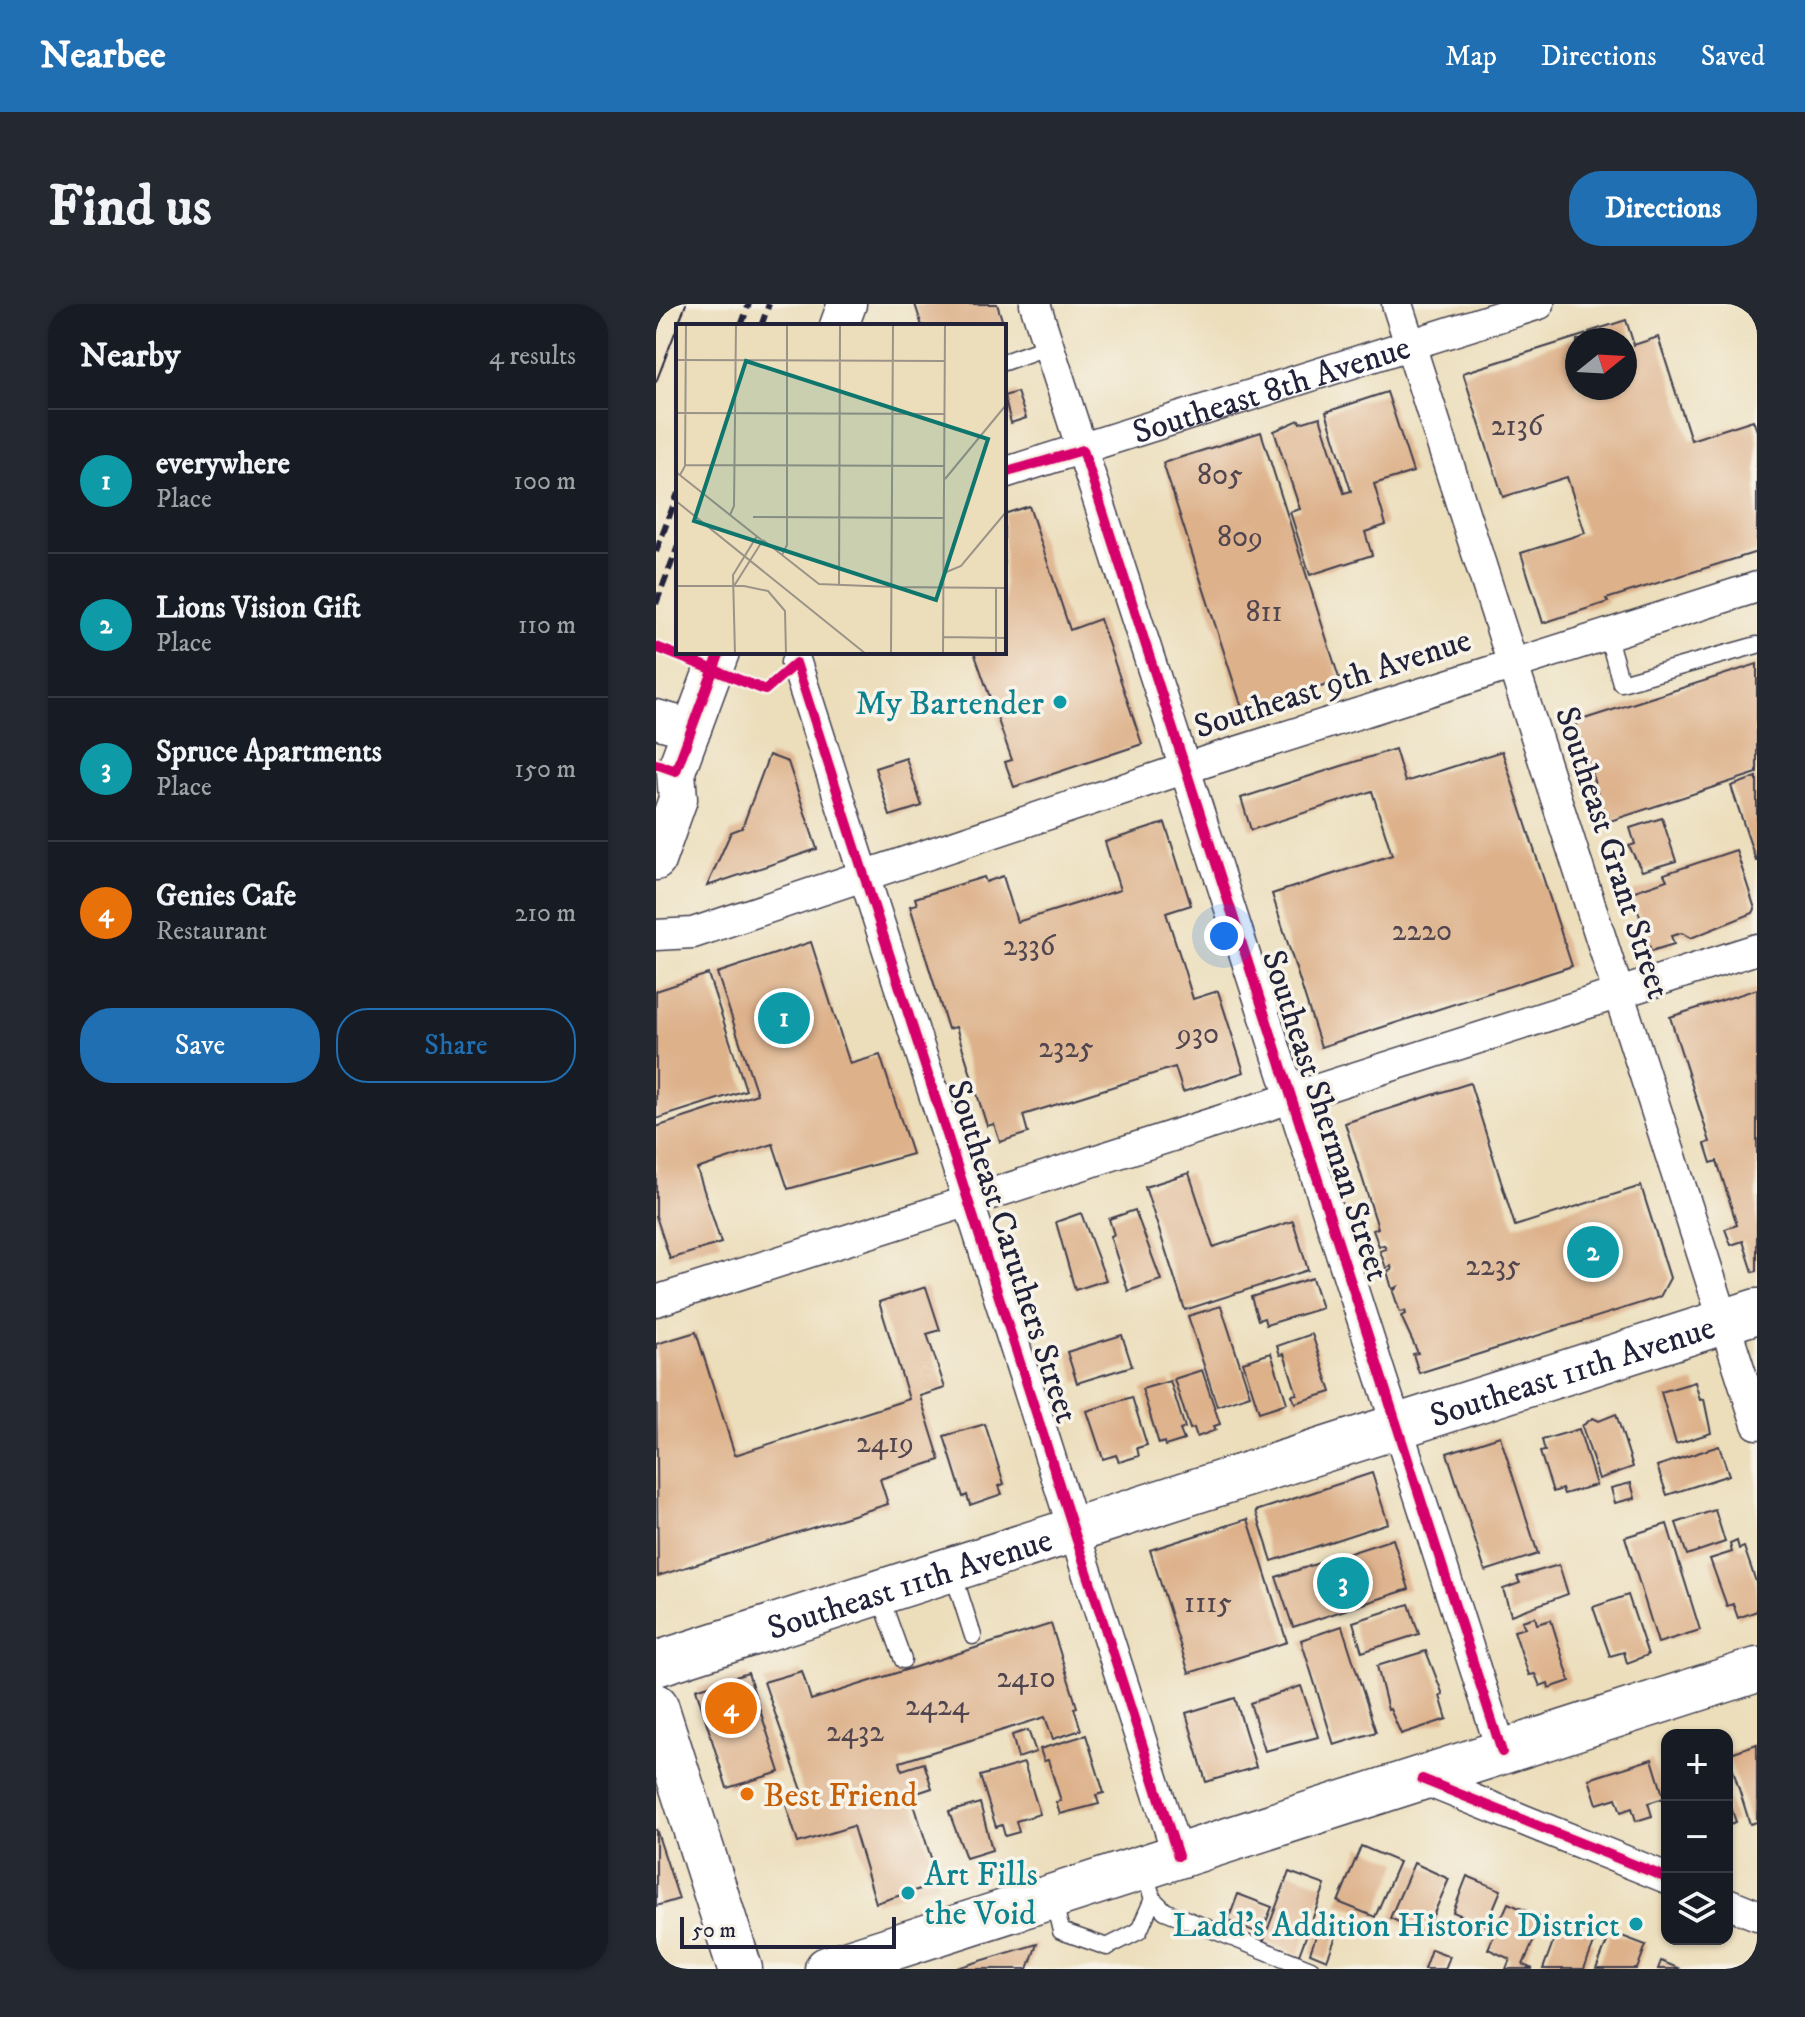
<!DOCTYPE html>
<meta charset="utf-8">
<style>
body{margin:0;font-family:"IM FELL DW Pica",serif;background:#242831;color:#f1f3f6}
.controls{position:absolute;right:24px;bottom:24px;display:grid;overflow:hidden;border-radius:16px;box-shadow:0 2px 6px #0004}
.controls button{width:72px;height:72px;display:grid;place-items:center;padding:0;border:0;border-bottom:2px solid #363941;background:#171b24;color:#f1f3f6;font:40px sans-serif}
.compass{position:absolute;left:909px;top:24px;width:72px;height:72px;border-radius:50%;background:#171b24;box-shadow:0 2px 6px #0004;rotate:72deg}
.scale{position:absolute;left:24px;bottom:20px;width:216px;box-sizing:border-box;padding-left:8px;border:4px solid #22223b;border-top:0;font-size:22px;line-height:28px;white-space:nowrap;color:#22223b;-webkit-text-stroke:6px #f7f3e8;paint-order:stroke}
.you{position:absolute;left:568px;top:632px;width:28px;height:28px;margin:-20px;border:6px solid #fff;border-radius:50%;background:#1a73e8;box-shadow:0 0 0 12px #1a73e833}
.badge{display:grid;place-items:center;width:52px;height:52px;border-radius:50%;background:#1f6fb2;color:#fff;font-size:26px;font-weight:700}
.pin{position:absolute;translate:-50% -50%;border:4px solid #fff;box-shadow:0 2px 8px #0006}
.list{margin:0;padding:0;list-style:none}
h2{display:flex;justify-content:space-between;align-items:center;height:104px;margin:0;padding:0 32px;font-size:34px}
h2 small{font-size:26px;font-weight:400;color:#9ea1a6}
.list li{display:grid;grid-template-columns:52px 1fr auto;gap:24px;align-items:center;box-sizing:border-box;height:144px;padding:0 32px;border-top:2px solid #363941}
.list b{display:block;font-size:30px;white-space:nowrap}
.list p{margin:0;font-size:26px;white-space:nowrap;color:#9ea1a6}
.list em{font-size:26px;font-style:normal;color:#9ea1a6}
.actions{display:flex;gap:16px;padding:24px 32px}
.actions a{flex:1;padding:18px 0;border:2px solid #1f6fb2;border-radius:32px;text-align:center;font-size:28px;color:#1f6fb2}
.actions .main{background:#1f6fb2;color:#fff}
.icon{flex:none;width:44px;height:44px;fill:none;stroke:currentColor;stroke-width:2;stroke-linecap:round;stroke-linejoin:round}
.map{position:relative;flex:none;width:1101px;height:1665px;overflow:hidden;border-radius:32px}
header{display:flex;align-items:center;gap:48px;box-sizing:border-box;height:112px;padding:0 40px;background:#1f6fb2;color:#fff}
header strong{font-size:38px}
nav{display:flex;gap:44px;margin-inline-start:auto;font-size:28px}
.intro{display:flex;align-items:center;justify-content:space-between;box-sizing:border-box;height:192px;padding:0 48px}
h1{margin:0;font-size:56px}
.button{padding:20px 36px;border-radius:32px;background:#1f6fb2;color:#fff;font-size:28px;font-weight:700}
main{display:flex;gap:48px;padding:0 48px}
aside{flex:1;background:#171b24;border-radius:32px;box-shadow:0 2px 6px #0004}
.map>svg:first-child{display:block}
.building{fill:#ddb18a}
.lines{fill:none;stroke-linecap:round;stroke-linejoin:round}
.service-casing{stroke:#403e4e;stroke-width:19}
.minor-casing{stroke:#403e4e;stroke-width:33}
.tertiary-casing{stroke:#403e4e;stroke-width:41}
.secondary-casing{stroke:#403e4e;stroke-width:47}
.service{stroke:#fff;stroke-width:16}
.minor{stroke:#fff;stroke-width:30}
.tertiary{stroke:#fff;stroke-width:38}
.secondary{stroke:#fff;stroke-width:44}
.tram{stroke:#22223b;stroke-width:2}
.rail{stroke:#22223b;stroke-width:6;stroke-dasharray:12 6;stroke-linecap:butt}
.cycleway-casing{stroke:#f7f3e8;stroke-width:15}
.cycleway{stroke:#d6006c;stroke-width:10}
.culture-dot{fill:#0f9aa8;stroke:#f7f3e8;stroke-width:3}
.food-dot{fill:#e8710a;stroke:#f7f3e8;stroke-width:3}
.labels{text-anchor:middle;stroke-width:7;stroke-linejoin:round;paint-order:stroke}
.number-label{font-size:30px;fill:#51464f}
.street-label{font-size:34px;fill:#22223b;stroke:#f7f3e8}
.culture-label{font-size:34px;fill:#0d838f;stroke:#f7f3e8;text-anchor:end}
.food-label{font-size:34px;fill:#c56008;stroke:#f7f3e8;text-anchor:start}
.inset-road{fill:none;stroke:#9b9388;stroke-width:2}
.view{fill:#0f766e;fill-opacity:0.15;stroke:#0f766e;stroke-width:4}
.inset-edge{fill:none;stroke:#22223b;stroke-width:4}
</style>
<header>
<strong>Nearbee</strong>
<nav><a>Map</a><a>Directions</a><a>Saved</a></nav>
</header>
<div class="intro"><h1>Find us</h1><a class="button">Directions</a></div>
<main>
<aside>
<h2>Nearby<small>4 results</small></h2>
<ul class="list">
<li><span class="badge" style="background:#0f9aa8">1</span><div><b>everywhere</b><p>Place</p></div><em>100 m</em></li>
<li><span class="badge" style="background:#0f9aa8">2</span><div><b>Lions Vision Gift</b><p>Place</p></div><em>110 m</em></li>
<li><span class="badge" style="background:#0f9aa8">3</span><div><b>Spruce Apartments</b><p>Place</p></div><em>150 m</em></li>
<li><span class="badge" style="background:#e8710a">4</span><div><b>Genies Cafe</b><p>Restaurant</p></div><em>210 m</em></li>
</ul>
<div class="actions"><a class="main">Save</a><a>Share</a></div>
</aside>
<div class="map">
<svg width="1101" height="1665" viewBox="0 0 1101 1665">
<rect width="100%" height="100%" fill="#f7f3e8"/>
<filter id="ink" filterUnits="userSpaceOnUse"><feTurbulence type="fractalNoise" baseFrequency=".0125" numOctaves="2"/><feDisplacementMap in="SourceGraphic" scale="16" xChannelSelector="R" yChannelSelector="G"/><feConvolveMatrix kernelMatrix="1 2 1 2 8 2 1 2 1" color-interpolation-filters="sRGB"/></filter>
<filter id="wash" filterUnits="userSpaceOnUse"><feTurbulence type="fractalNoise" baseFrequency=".006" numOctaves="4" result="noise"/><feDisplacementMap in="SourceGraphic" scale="32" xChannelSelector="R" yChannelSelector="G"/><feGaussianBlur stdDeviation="1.8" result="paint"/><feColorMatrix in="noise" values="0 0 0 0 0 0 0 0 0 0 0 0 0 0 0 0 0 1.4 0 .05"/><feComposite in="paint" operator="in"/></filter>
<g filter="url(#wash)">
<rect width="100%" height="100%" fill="#ecdebb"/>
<g id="blocks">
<g class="building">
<path d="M259,0H341L348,22H266Z"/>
<path d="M970,16L978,41L1002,33L1035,136L1097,116L1101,127V248L950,295L952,298L887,319L865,249L929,229L911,173L847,193L807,69L931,30L933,36H921V84H969V36H935L933,28Z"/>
<path d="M361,88L370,114L355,119L348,92Z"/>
<path d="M731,88L757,168L718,180L730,221L709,228L716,251L654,271L634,208L644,205L618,127L643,116L644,119L664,113L688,189L695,187L670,108Z"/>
<path d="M605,128L684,377L587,407L507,159Z"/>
<path d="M373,202L414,326L444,315L486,440L358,483L349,458L356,456L318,348H348V210Z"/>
<path d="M1101,360V469L951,518L919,418Z"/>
<path d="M739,445L749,478L846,447L916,662L665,743L616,590L736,551L716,487L595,526L585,494Z"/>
<path d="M113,451L132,458L161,545L51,582L75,528L86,524Z"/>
<path d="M250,454L266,502L234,512L219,464Z"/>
<path d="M1101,473V557H1100L1075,482Z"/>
<path d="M1006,514L1020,557L986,567L973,542L979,540L974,524Z"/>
<path d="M509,519L535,601L510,609L524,652L537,695L562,687L588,768L527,788L519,763L367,811L372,829L344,838L338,820L331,822L300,723L292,725L254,602L261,600L259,594L328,573L330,578L347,572L361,618L464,586L449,538Z"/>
<path d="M1080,546L1099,605L1097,609L1035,634L1026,629L1015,632L1018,640L995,647L976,588L1011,576L1008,570Z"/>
<path d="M155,638L194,760L224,751L256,850L132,885L117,840L41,865L65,939L14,955L0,912V823L101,790L61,669Z"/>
<path d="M52,670L90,786L0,815V687Z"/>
<path d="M1101,685V967L1097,968L1087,937L1075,941L1069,925L1081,921L1061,857L1055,859L1049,840L1054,838L1014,713Z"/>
<path d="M814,779L859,922L985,882L1014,974L1004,993L763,1069L757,1050L762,1049L745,1012L750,1010L749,1007L744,1008L737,988L741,983L736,985L731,967L736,966L735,962L730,964L724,947L730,945L728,941L723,942L717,926L722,924L689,819Z"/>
<path d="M533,869L557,943L637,917L652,966L529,1006L489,883Z"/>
<path d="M479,906L505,976L472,987L454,932L458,931L453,915Z"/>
<path d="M425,909L450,976L419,986L400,918Z"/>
<path d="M656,974L666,1004L610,1021L608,1014L602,1016L595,993Z"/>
<path d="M270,983L284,1026L271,1030L289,1084L264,1092L284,1156L224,1175L232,1200L2,1272L0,1040L40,1028L79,1151L253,1095L223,998Z"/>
<path d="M565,1002L594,1091L561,1102L532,1012Z"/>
<path d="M656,1030L675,1088L639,1099L636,1091L641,1090L628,1050L624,1051L621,1042Z"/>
<path d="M466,1031L476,1062L421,1079L411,1048Z"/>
<path d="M615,1049L631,1099L603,1108L587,1058Z"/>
<path d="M546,1066L564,1120L558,1122L560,1126L541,1133L538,1124L534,1125L518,1075Z"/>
<path d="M514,1077L529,1124L524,1126L528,1136L509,1142L508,1138L503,1140L486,1085Z"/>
<path d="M1039,1078L1044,1096L1048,1095L1055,1129L1020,1140L1005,1088Z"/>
<path d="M476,1093L491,1141L481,1144L483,1152L463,1158L460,1151L447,1155L431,1107Z"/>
<path d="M960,1110L977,1163L943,1175L926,1122L937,1114L943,1117Z"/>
<path d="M329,1120L348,1180L343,1182L346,1190L314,1201L311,1191L307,1193L288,1132Z"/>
<path d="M923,1125L940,1181L908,1190L906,1185L897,1188L884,1148L889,1147L886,1136Z"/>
<path d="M844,1132L882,1250L829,1267L791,1149Z"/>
<path d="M1063,1142L1073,1171L1011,1191L1001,1162Z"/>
<path d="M716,1169L732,1219L616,1257L600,1207Z"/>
<path d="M975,1179L979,1194L959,1199L955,1184Z"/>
<path d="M1059,1206L1069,1238L1031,1251L1020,1219Z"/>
<path d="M592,1215L631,1338L533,1369L494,1246Z"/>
<path d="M1011,1220L1044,1326L1002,1339L969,1233Z"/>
<path d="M737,1235L753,1285L637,1323L620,1273Z"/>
<path d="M1081,1237L1083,1245L1088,1243L1101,1281V1307L1082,1314L1077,1300L1071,1302L1054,1255L1076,1248L1074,1240Z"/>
<path d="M903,1261L912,1290L855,1311L847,1285L864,1279L861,1273Z"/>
<path d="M972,1291L992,1351L971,1359L968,1348L954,1352L937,1303Z"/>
<path d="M753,1300L763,1330L706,1348L697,1318Z"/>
<path d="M879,1313L881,1320L895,1316L914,1377L893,1384L892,1379L884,1382L879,1370L873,1371L858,1327L869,1324L866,1317Z"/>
<path d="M395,1320L421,1403L418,1404L425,1426L397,1435L389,1413L244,1458L246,1466L268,1459L276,1484L255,1491L283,1579L220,1599L197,1522L142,1539L128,1495L147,1489L108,1378L146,1367L155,1396Z"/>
<path d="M686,1322L720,1428L678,1441L645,1336Z"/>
<path d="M770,1347L787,1391L784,1392L791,1415L745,1430L734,1405L732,1406L721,1362Z"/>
<path d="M92,1369L124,1468L71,1484L40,1385Z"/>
<path d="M645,1382L662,1433L609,1447L594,1399Z"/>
<path d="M579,1394L600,1463L550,1478L530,1409Z"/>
<path d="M372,1426L380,1448L362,1454L356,1431Z"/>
<path d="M430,1431L448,1489L440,1491L443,1500L404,1510L400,1498L405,1497L392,1456L388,1457L384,1445Z"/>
<path d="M1101,1440V1518L1094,1520L1072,1450Z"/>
<path d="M996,1455L1008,1494L992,1499L996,1512L980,1517L976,1504L965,1508L960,1494L941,1500L933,1475Z"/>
<path d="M368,1459L384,1510L360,1517L363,1528L349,1532L346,1521L340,1523L324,1472Z"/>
<path d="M1071,1493L1080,1518L1071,1521Z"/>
<path d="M324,1499L336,1546L310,1554L293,1508Z"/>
<path d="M0,1525L23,1595L0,1602Z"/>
<path d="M705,1542L743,1558L719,1613L682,1598Z"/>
<path d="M758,1559L793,1575L769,1630L734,1614Z"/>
<path d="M633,1568L669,1581L643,1651L607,1638Z"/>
<path d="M811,1572L845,1586L830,1622L797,1608Z"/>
<path d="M582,1590L616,1603L605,1630L572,1617Z"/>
<path d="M852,1599L887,1614L867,1661L877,1665H850L854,1655L832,1645Z"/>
<path d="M904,1619L935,1630L932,1637L938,1639L928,1665H887Z"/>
<path d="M664,1621L682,1627L671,1656L654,1649Z"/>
<path d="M955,1628L990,1641L981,1665H940Z"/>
<path d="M381,1640L372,1665H301V1664Z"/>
<path d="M775,1645L794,1652L789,1665H768Z"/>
<path d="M1005,1657L1024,1665H1002Z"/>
</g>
</g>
</g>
<g filter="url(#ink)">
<use href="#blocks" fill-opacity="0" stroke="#403e4e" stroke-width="2"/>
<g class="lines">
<defs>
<g id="service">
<path d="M348,58L393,42"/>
<path d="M951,330L965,379L1101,341"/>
<path d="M296,1266L317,1332"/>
<path d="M223,1289L247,1356"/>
<path d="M487,1565L497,1595L509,1607L655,1665"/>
<path d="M397,1594L405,1627L451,1643L483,1627L497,1595"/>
</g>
<g id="minor">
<path d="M379,0L846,1448"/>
<path d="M741,0L1101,1120"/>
<path id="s1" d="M348,169L883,0"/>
<path d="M140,359L522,1552"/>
<path d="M0,631L37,629L530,464L1101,283"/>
<path d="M0,997L1101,645"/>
<path d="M766,1475L1011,1574"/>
<path d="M1071,1599L1101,1611"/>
</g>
<g id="tertiary">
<path d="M183,22L191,0"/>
<path d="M0,415L36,425"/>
<path d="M0,557L22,495L20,467L64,348"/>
</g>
<g id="secondary">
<path id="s2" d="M0,1360L1101,1007"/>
<path d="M0,1402L84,1665"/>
<path d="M171,1665L1101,1366"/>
</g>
</defs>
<use href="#service" class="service-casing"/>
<use href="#minor" class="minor-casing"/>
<use href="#tertiary" class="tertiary-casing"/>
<use href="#secondary" class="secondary-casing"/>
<use href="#service" class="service"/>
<use href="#minor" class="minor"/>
<use href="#tertiary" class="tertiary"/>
<use href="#secondary" class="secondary"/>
<path class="tram" d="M0,78L30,0"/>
<g class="rail">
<path d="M85,22L93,0"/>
<path d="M105,22L113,0"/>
<path d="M0,248L22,189"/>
<path d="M0,300L22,242"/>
</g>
<defs>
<g id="cycleway">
<path d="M348,169L427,146L846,1448"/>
<path d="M0,343L109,386L140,359L522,1552"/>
<path d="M0,460L20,467L64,348"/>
<path d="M766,1475L1011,1574"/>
</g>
</defs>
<use href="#cycleway" class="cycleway-casing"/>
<use href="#cycleway" class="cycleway"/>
</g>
</g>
<g class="culture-dot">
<circle cx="404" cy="398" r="8"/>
<circle cx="252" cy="1589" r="8"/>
<circle cx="980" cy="1620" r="8"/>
</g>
<circle class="food-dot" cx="91" cy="1490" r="8"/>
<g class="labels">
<g class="number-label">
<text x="861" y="131">2136</text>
<text x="564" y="180">805</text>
<text x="584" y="242">809</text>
<text x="608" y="317">811</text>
<text x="766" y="636">2220</text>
<text x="373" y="651">2336</text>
<text x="542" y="739">930</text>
<text x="410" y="753">2325</text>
<text x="837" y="971">2235</text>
<text x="229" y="1148">2419</text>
<text x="552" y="1308">1115</text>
<text x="370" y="1383">2410</text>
<text x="281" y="1411">2424</text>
<text x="199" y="1437">2432</text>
</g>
<g class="street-label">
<text dy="12" stroke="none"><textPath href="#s1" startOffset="280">Southeast 8th Avenue</textPath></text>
<text transform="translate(676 378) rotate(-18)" y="12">Southeast 9th Avenue</text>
<text transform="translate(958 548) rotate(72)" y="12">Southeast Grant Street</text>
<text transform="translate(671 811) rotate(72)" y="12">Southeast Sherman Street</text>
<text transform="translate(358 947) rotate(72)" y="12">Southeast Caruthers Street</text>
<text dy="12" stroke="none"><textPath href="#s2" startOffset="962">Southeast 11th Avenue</textPath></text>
<text dy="12" stroke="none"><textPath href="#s2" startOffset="266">Southeast 11th Avenue</textPath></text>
</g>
<g class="culture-label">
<text x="388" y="410">My Bartender</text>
<text x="268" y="1581" text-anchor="start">Art Fills<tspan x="268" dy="39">the Void</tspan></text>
<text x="964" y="1632">Ladd's Addition Historic District</text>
</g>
<g class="food-label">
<text x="107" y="1502">Best Friend</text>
</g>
</g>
<g transform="translate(20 20)">
<rect width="330" height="330" fill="#ecdebb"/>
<path class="inset-road" d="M0,36L269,37M0,89L269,90M9,141L269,142M0,148L88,218M4,151L9,142L10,0M269,155L330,81M0,177L190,330M54,191L58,182L60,0M77,193L268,194M87,216L143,260L216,263M106,231L111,221V0M268,249L285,242L330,188M0,262H68L92,267L109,287L110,330M58,262L87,216M163,262L164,0M216,263L330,264M268,313L330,314M59,330L57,251L81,212M215,330L217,0M267,330L269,0M320,330V264"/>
<path class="view" d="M70,37L312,115L260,276L18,197Z"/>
<rect width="330" height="330" class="inset-edge"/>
</g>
</svg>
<div class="controls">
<button>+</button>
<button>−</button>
<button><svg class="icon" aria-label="layers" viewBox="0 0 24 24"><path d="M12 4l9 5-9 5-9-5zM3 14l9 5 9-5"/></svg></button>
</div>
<svg class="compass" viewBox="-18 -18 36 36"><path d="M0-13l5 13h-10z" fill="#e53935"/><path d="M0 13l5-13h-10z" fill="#9ea1a6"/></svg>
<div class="scale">50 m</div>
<div class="you"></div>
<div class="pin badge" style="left:128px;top:714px;background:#0f9aa8">1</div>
<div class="pin badge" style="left:937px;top:948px;background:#0f9aa8">2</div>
<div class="pin badge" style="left:687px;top:1279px;background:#0f9aa8">3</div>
<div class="pin badge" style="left:75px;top:1404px;background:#e8710a">4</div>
</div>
</main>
